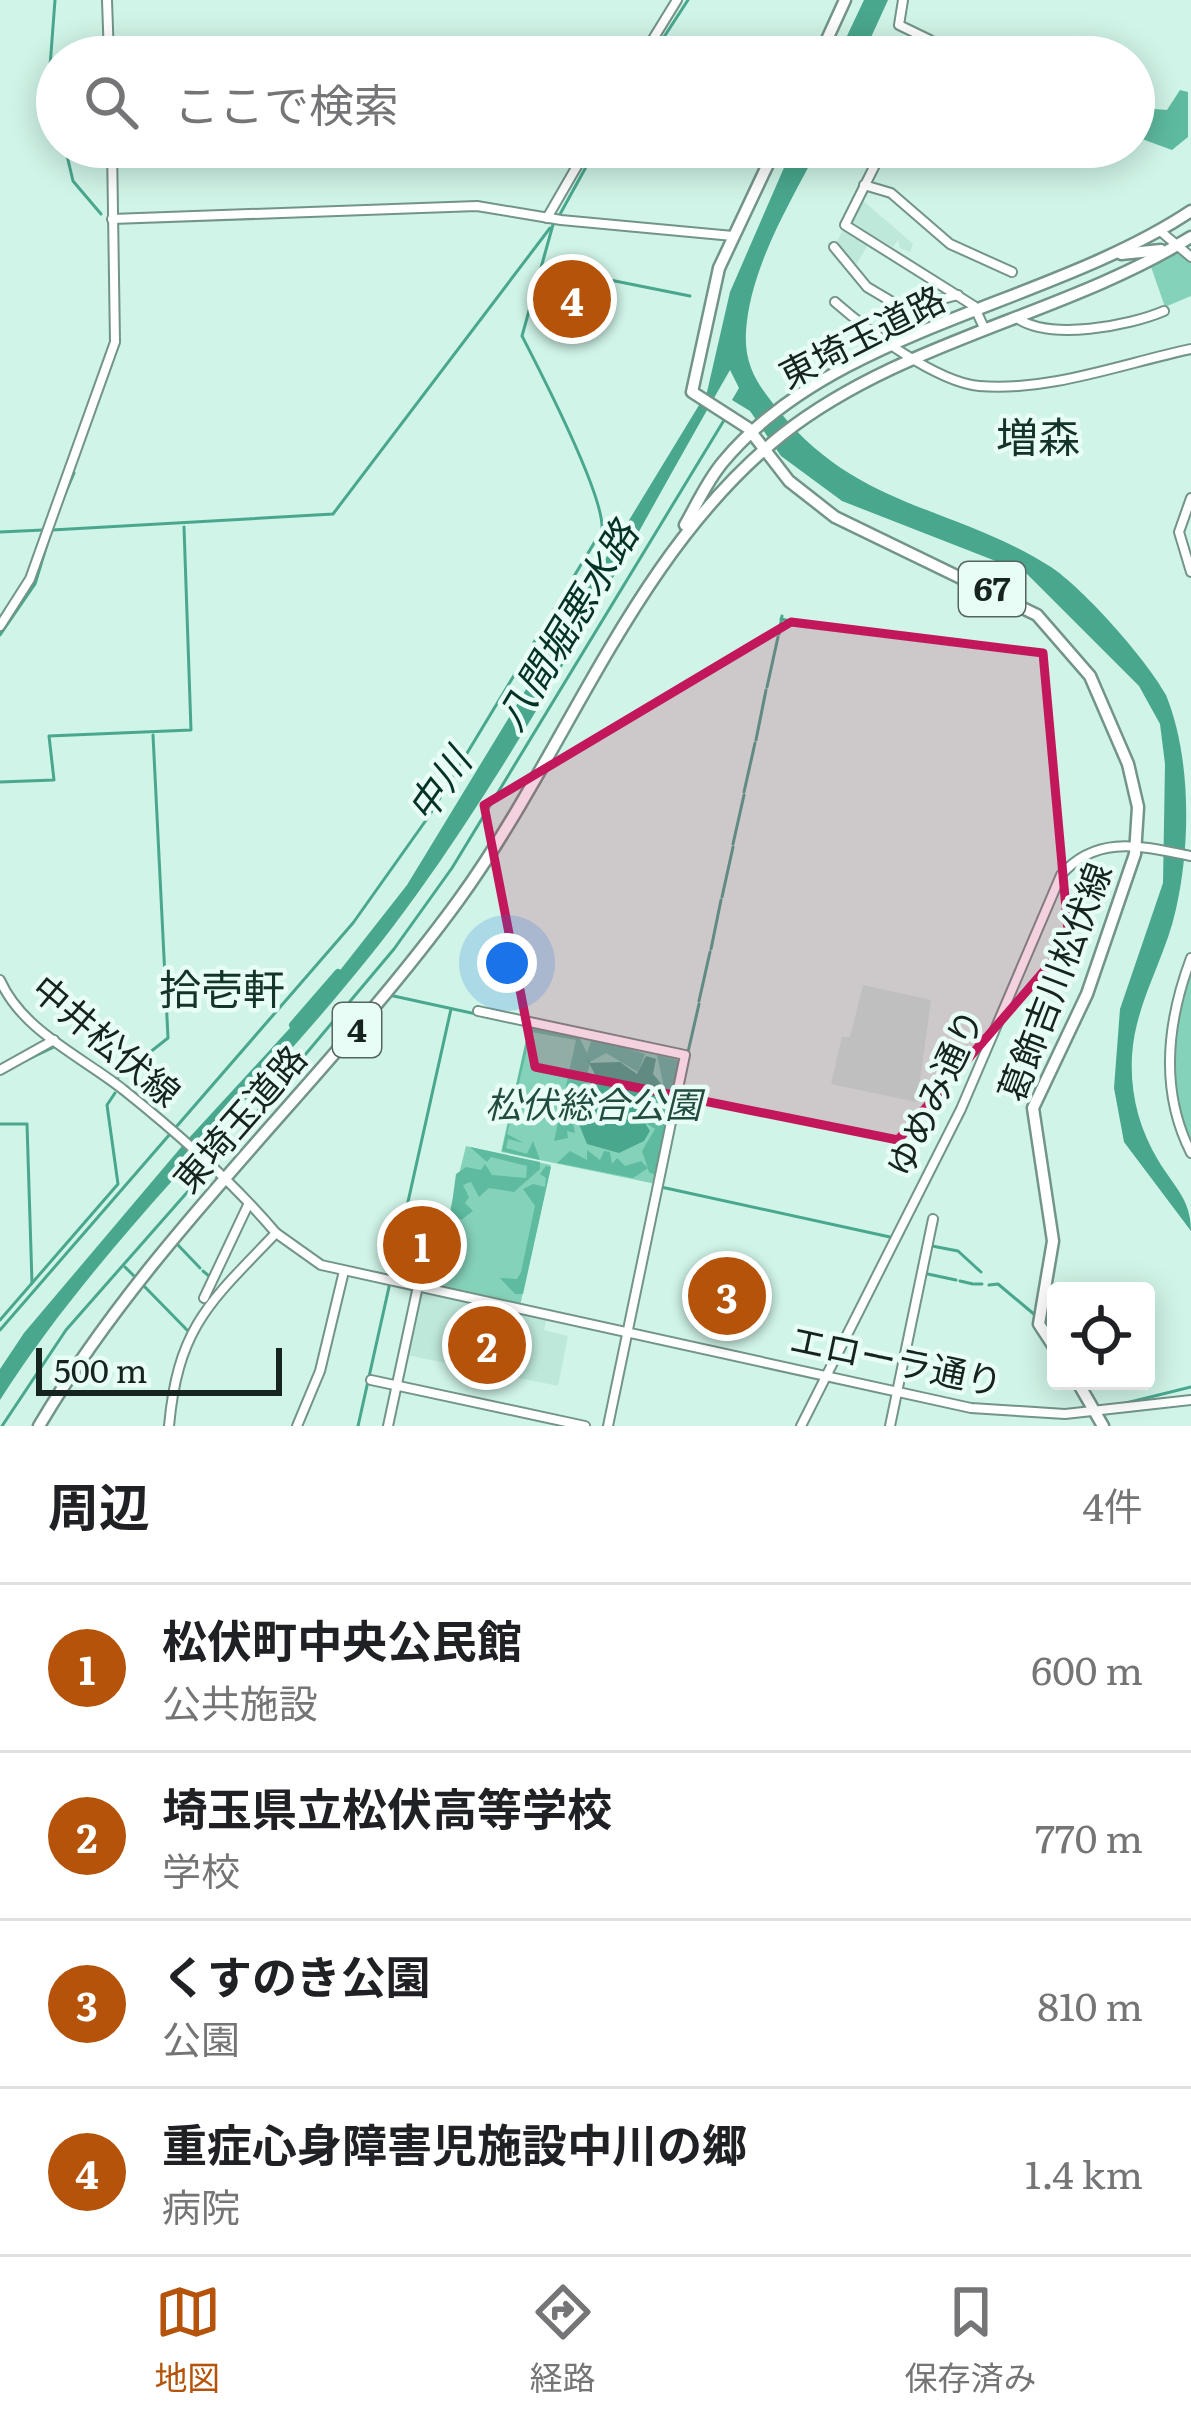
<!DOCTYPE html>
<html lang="ja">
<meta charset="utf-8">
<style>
body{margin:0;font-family:Literata,"Noto Sans JP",serif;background:#f6f6f6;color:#202124}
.controls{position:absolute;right:36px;bottom:36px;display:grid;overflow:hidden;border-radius:12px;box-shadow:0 6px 30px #0003}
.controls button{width:108px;height:108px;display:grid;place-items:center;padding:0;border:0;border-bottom:3px solid #e0e0e0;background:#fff;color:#202124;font:60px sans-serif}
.scale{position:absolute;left:36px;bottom:30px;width:246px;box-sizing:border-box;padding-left:12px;border:6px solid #16231f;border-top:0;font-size:33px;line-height:42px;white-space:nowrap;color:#16231f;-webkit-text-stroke:9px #e8fdf6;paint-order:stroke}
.you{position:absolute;left:507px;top:963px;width:42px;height:42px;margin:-30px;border:9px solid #fff;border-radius:50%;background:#1a73e8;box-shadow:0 0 0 18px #1a73e833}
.badge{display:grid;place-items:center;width:78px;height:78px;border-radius:50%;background:#b45309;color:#fff;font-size:39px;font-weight:700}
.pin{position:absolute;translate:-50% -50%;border:6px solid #fff;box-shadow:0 3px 12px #0006}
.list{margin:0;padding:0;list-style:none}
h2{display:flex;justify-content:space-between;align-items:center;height:156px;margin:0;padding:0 48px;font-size:51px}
h2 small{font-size:39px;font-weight:400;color:#757577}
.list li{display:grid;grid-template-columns:78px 1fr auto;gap:36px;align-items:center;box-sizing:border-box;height:168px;padding:0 48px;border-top:3px solid #e0e0e0}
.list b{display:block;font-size:45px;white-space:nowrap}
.list p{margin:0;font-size:39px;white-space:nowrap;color:#757577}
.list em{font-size:39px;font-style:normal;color:#757577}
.icon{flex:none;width:66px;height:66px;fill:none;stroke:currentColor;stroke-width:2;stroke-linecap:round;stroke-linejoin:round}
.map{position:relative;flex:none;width:1191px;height:1426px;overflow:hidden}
.search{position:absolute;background:#fff;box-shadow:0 6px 30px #0003;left:36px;right:36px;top:36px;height:132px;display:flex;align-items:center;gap:30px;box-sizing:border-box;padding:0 42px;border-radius:66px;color:#757577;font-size:45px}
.sheet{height:828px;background:#fff}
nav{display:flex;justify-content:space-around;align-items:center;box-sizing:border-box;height:168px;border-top:3px solid #e0e0e0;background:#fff;font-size:33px;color:#757577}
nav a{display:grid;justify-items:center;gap:6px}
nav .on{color:#b45309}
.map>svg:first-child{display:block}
.built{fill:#bee9da}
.green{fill:#85d2ba}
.forest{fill:#5ebba0}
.water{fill:#49a78d}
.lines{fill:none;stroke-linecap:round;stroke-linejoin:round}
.stream{stroke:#49a78d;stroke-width:3}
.river{stroke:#49a78d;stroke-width:8}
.tertiary-casing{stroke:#739488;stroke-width:12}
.secondary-casing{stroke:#739488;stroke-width:12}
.primary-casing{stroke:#739488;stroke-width:15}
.trunk-casing{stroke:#739488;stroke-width:15}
.tertiary{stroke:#fff;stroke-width:8}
.secondary{stroke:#fff;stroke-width:8}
.primary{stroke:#fff;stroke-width:10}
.trunk{stroke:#fff;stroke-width:10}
.marked{fill:#c2185b;fill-opacity:0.2;stroke:#c2185b;stroke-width:9;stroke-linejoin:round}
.labels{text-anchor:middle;stroke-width:9;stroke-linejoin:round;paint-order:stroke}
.shield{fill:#e8fdf6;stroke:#556460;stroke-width:3}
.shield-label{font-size:33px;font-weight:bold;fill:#16231f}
.street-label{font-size:36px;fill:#16231f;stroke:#e8fdf6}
.park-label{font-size:36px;font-style:italic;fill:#234c40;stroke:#e8fdf6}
.water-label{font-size:39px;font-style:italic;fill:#053227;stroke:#e8fdf6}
.quarter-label{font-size:42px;fill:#14332a;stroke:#e8fdf6}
</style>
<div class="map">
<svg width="1191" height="1426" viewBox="0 0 1191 1426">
<rect width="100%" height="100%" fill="#d0f4e7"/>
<g class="built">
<path d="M860,198L913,244L910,252L900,248L898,240L893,247L873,236L856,265L836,243Z"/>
<path d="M863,985L931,1000L917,1102L831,1084L842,1037H850Z"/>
<path d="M422,1293L547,1318L544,1330L568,1336L558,1386L407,1355Z"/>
</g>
<g class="green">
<path d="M1177,253L1191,260V296L1165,307L1150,264Z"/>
<path d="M1191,964V1149C1163,1091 1169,1023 1191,964Z"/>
<path d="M529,1026L684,1059L656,1184L501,1152Z"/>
<path d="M466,1146L551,1165L520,1306L395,1280L400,1255L437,1262Z"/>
</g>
<g class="forest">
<path d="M1180,90L1188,92V137L1172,150L1142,139L1135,117L1142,108L1167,110Z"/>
<path d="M529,1027L578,1035L587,1053L592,1038L645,1054L638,1072L606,1053L590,1062L588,1072L596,1079L572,1089L578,1103L570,1107L575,1133L567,1131L568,1138L554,1141L576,1040L531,1032L507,1134L524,1143L508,1139L506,1148L527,1154L533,1141L540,1160L502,1151Z"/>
<path d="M657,1055L681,1061L657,1176L649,1172L642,1151L655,1129L643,1121V1111L665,1092Z"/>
<path d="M470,1147L540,1162V1169L514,1192L489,1188L479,1197L471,1182L463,1185L469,1197L465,1203L473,1211L461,1220L455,1215L449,1228L419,1218L420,1213L444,1217L451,1211L456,1174L466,1167L481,1170L485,1164L492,1175L526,1178L527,1166L491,1157L487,1162Z"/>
<path d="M587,1150L600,1160L604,1151L610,1152L612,1164L617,1158L625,1166L641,1161L648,1168L633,1178L557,1163L570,1151L587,1160Z"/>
<path d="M546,1166L551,1167L523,1294H515L500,1278L517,1279L521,1272L535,1206L523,1189L533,1184L545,1187L546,1178L540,1174Z"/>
</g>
<g class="water">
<path d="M864,0H888L862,57H837Z"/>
<path d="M793,147H819C790,203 750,267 746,332C744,367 759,386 779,411C859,510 954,505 1051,567C1085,590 1146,659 1166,695C1191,757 1191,843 1176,909C1165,960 1135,1003 1132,1056C1130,1094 1139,1128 1158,1160C1174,1187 1191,1199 1191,1231L1124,1142L1114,1088L1120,1009L1163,883L1165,764L1160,724L1139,686L1026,573L842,501L781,456L750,411L732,400L739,388L730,370C629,545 535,730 417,894C289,1073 118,1215 0,1400V1369L24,1333L188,1139L323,992L407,885L707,392L730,292Z"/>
<path d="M584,1054L590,1063L620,1062L637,1074L646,1056L656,1059L653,1074L664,1087L649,1109L637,1110L650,1131L644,1141L619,1153L587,1144L576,1117L597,1113L570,1094H581L598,1080Z"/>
</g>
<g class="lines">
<g class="stream">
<path d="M55,0L49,80L57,121"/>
<path d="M651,57L688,0"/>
<path d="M65,147L73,181L101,214"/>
<path d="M559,216L597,147"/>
<path d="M545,267L690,296"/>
<path d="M59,508L74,473"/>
<path d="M52,530L333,514L550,228"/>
<path d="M0,532L43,530"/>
<path d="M781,619L804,624"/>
<path d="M825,627L847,631"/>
<path d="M779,634L782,616"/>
<path d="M0,635L35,584L49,538"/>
<path d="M767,687L778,637"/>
<path d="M756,740L766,690"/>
<path d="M0,782L54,780L49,736L191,730L184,527"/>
<path d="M744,792L755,743"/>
<path d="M733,844L744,795"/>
<path d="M722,897L733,847"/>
<path d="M711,949L721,900"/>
<path d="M389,995L609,1043"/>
<path d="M699,1001L710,952"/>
<path d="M688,1052L699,1004"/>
<path d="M12,1067L54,1047"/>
<path d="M116,1079L168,1038L153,735"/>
<path d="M0,1124H27L32,1283"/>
<path d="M220,1156L394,949L452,868L726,417"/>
<path d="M661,1187L890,1237"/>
<path d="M178,1245L200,1268"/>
<path d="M932,1246L958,1251L981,1272"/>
<path d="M125,1267L135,1277"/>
<path d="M203,1271L209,1276"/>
<path d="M923,1273L956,1280"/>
<path d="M960,1281L973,1284"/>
<path d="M975,1284H982"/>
<path d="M989,1285L998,1284L1035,1315"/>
<path d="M144,1286L187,1330"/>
<path d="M0,1320L118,1184L107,1105L115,1093"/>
<path d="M0,1330L353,923L429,816L602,530C605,496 540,371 522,336L554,221"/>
<path d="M1122,1404L1191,1387"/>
<path d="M2,1426L66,1330L205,1172"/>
<path d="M358,1426L451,1009"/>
</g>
<path class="river" d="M293,1025L338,973"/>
<defs>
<g id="tertiary">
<path d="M903,0L899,25L930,40L926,57"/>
<path d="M642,57L677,0"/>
<path d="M884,147L845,225L974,306L985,330"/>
<path d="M864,185L891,193L950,244L1012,272"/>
<path d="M547,218L588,147"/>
<path d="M112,219L477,206L561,220L733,236"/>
<path d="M1159,230L1191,257"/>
<path d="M834,247L867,287L904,309L958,295"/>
<path d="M835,302C867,330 936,382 979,386C1049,392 1124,363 1191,349"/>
<path d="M1017,318C1050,341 1129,326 1164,311"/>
<path d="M1191,958C1167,1022 1159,1090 1191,1153"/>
<path d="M478,1011L685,1055L608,1426"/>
<path d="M0,1070L54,1040"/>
<path d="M276,1233L321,1265L971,1408L1065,1414L1191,1400"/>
<path d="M204,1298L248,1205"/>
<path d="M371,1380L585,1426"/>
<path d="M297,1426L320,1371L344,1271"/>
<path d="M388,1426L418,1286"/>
<path d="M801,1426L961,1109L1061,875C1098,833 1143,847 1191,856"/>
<path d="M890,1426L933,1219"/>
</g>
<g id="secondary">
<path d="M107,0L109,57"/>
<path d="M1191,498L1179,532L1191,572"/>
<path d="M0,626L30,579L115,342L112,147"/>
<path d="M0,980C23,1032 83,1057 125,1091C180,1135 231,1180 276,1233C211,1301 178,1326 169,1426"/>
</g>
<g id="primary">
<path d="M819,57L845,0"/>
<path d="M776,147L719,268L692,392L748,428L789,481L835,517L1037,615L1090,676L1128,764L1138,807L1135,854L1087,994L1033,1108L1053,1241L1039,1324L1056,1350"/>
<path d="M1077,1381L1103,1426"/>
</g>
<g id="trunk">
<path d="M1121,254L1161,250"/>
<path d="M685,525C697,504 707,481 723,462C833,329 1050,305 1191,211"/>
<path d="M39,1426C153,1233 326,1082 458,901C568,750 633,553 783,434C903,340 1063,316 1191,237"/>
</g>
</defs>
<use href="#tertiary" class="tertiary-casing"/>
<use href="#secondary" class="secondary-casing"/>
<use href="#primary" class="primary-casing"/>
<use href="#trunk" class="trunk-casing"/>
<use href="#tertiary" class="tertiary"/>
<use href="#secondary" class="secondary"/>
<use href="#primary" class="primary"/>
<use href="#trunk" class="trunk"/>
</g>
<path class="marked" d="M791,622L1043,653L1069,942L898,1140L535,1067L484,805Z"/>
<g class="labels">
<g class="shield">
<rect x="959" y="562" width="66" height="54" rx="9"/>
<rect x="333" y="1003" width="48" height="54" rx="9"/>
</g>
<g class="shield-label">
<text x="992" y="601">67</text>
<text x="357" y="1042">4</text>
</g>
<g class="street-label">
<text transform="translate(862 337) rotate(-27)" y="13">東埼玉道路</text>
<text transform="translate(1055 982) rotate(-69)" y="13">葛飾吉川松伏線</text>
<text transform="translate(106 1041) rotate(40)" y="13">中井松伏線</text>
<text transform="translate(935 1093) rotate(-65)" y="13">ゆめみ通り</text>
<text transform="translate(240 1119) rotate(-49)" y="13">東埼玉道路</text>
<text transform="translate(896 1361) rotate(12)" y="13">エローラ通り</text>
</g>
<g class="park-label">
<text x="593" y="1118">松伏総合公園</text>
</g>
<g class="water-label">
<text transform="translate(567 626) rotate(-59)" y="14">八間堀悪水路</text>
<text transform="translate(439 785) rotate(-55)" y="14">中川</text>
</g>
<g class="quarter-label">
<text x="1038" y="453">増森</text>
<text x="222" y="1005">拾壱軒</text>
</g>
</g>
</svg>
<div class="controls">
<button><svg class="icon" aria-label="locate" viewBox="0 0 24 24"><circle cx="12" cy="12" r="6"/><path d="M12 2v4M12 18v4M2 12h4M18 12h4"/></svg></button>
</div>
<div class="scale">500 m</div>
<div class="you"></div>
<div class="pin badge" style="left:422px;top:1245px">1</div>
<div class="pin badge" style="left:487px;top:1345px">2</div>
<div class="pin badge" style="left:727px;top:1296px">3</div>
<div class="pin badge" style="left:572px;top:299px">4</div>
<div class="search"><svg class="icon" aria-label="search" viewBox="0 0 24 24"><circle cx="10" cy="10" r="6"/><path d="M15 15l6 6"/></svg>ここで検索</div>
</div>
<section class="sheet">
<h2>周辺<small>4件</small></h2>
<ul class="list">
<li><span class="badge">1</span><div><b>松伏町中央公民館</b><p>公共施設</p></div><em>600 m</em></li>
<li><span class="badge">2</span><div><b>埼玉県立松伏高等学校</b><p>学校</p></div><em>770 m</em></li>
<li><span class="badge">3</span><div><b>くすのき公園</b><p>公園</p></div><em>810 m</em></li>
<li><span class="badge">4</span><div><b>重症心身障害児施設中川の郷</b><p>病院</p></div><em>1.4 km</em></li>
</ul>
</section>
<nav>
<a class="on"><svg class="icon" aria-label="map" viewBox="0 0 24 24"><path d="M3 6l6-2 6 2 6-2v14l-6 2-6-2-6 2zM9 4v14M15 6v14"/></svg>地図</a>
<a><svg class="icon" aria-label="directions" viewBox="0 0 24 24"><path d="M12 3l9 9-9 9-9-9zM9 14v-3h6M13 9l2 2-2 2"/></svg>経路</a>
<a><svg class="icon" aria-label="saved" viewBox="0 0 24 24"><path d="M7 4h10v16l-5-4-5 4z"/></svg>保存済み</a>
</nav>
